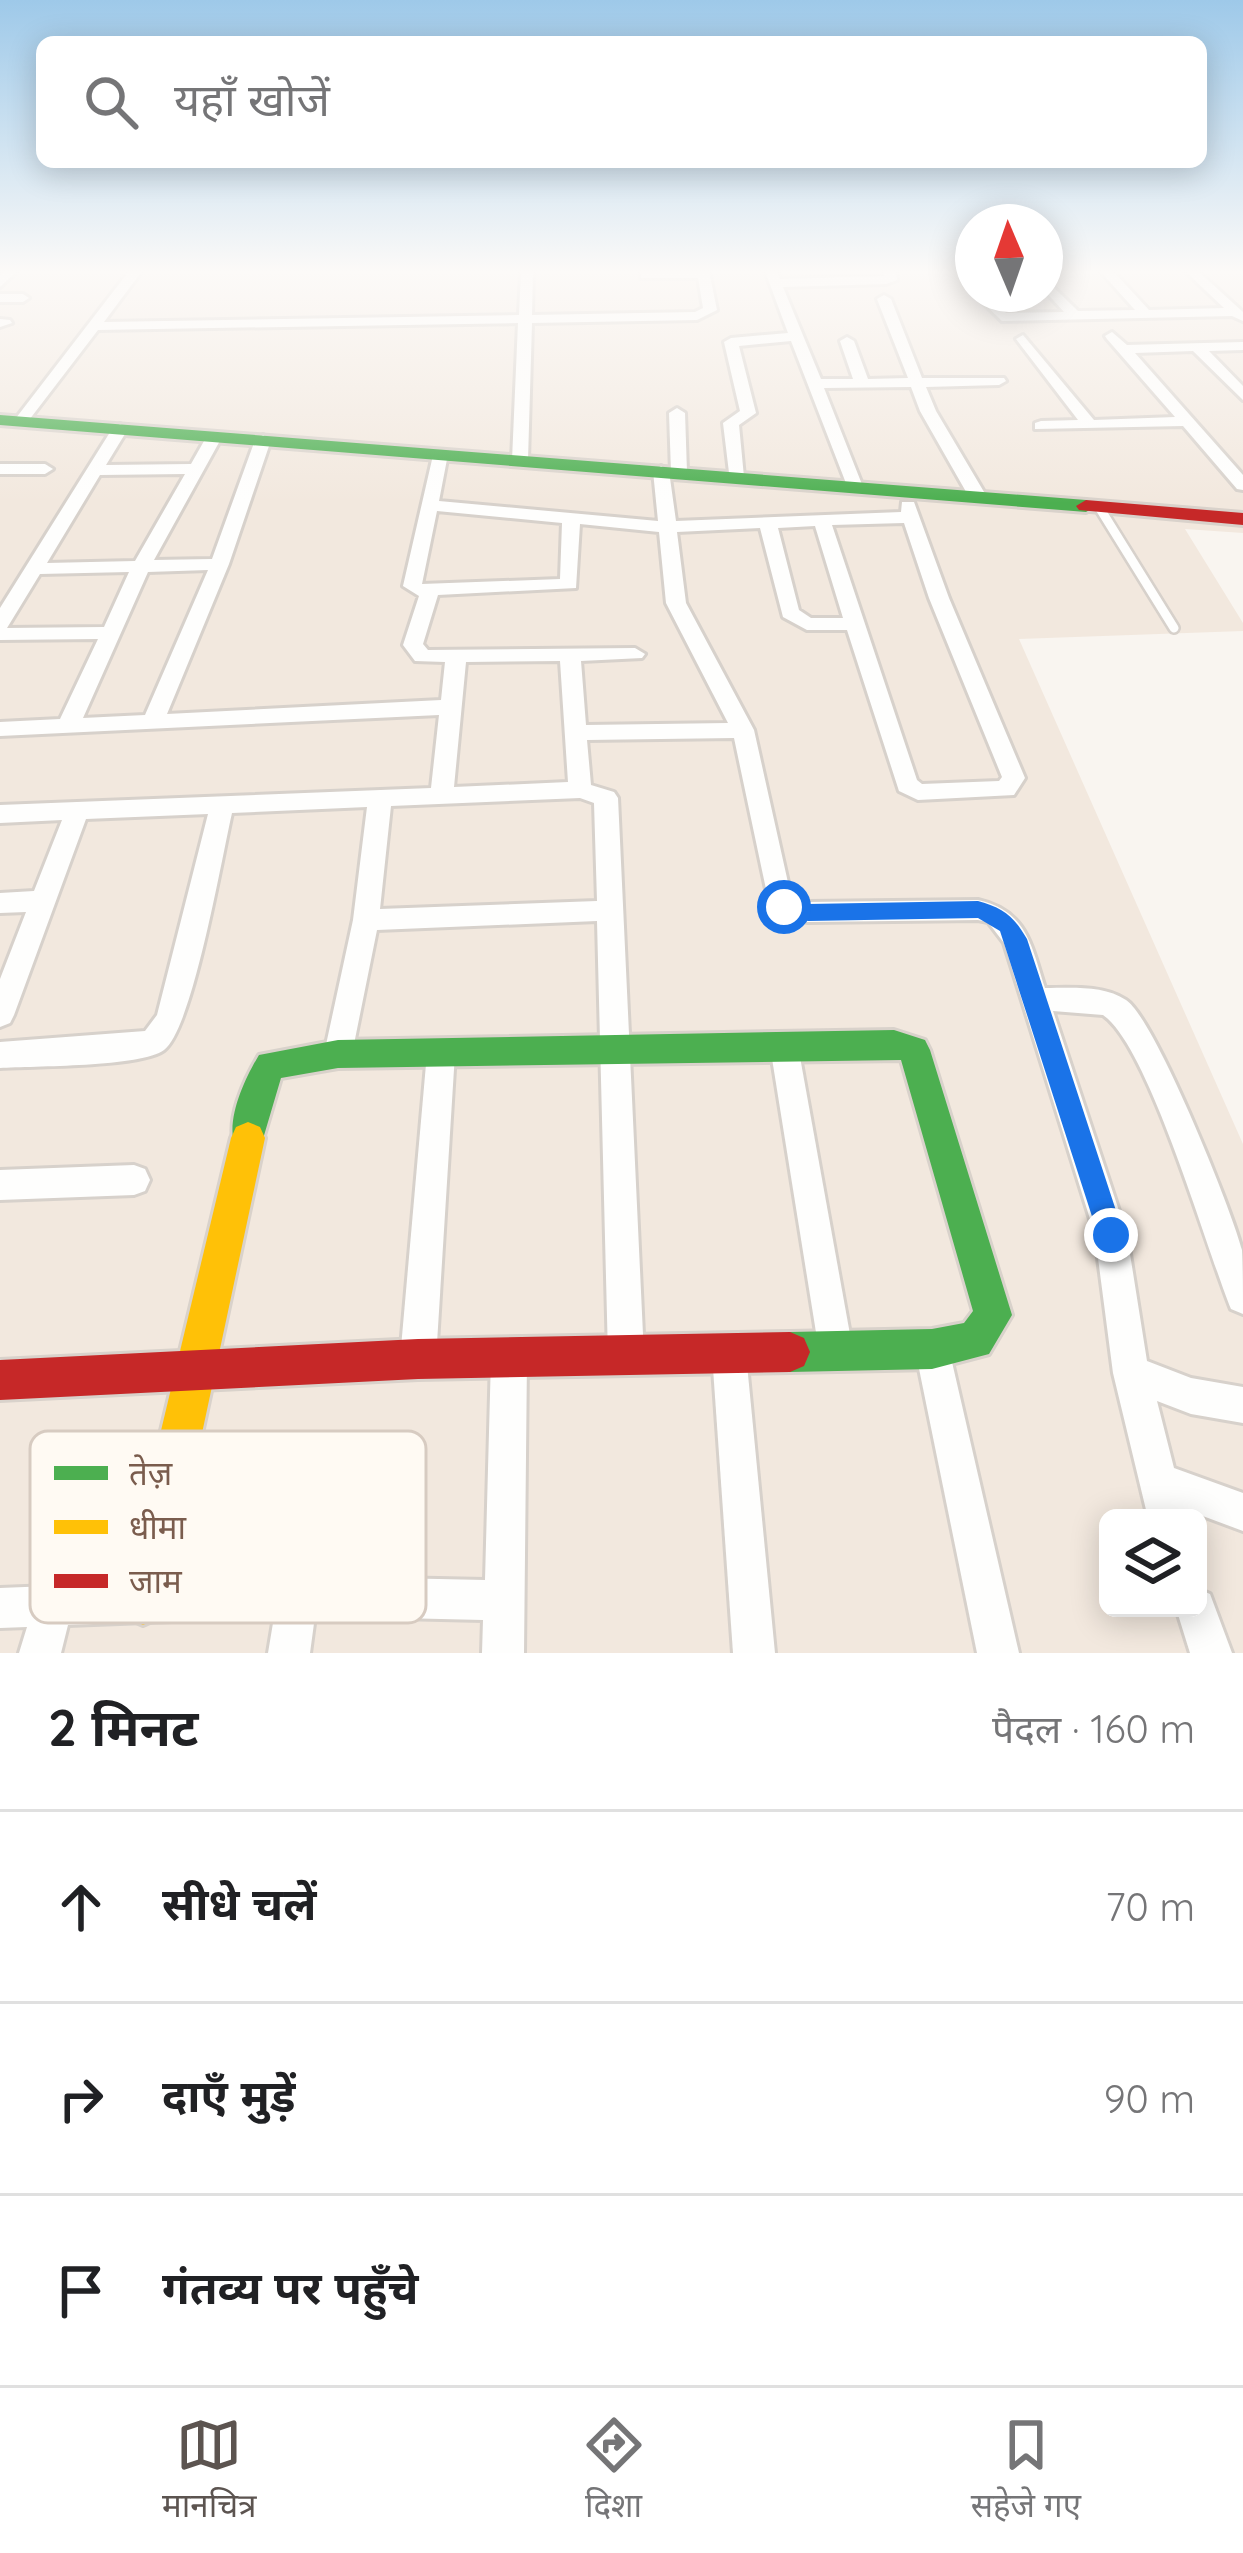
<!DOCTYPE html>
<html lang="hi">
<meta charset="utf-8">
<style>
body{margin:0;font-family:Quicksand,"Noto Sans Devanagari",sans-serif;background:#f2f2f2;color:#202124}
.controls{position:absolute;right:36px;bottom:36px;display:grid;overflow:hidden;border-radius:18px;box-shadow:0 6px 30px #0003}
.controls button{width:108px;height:108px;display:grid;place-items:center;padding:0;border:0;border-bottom:3px solid #e0e0e0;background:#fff;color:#202124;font:60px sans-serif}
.compass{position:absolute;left:955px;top:204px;width:108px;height:108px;border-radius:50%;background:#fff;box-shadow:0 6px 30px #0003;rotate:358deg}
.stop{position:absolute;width:36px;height:36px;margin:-27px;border:9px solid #1a73e8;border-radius:50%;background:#fff}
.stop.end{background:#1a73e8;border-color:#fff;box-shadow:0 3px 12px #0008}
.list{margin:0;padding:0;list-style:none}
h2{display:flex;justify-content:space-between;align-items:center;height:156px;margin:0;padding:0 48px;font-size:51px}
h2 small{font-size:39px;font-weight:400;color:#757577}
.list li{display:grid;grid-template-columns:78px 1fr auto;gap:36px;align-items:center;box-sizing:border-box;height:192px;padding:0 48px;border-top:3px solid #e0e0e0}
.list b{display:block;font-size:45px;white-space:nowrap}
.list em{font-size:39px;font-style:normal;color:#757577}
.icon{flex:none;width:66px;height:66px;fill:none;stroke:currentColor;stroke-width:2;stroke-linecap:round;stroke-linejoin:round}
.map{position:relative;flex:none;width:1243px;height:1653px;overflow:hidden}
.search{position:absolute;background:#fff;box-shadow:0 6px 30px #0003;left:36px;right:36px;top:36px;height:132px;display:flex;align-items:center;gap:30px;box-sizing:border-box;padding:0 42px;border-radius:18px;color:#757577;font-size:45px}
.sheet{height:732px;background:#fff}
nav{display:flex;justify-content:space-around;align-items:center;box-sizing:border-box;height:168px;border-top:3px solid #e0e0e0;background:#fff;font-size:33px;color:#757577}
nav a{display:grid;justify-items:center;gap:6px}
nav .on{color:#5c5450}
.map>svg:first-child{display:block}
.residential{fill:#f2e8de;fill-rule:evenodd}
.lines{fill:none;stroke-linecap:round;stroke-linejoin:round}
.lane-casing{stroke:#d7d1cb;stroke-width:14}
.street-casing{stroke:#d7d1cb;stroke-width:6}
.fast-casing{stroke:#d9d2cb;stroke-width:6}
.slow-casing{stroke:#d9d2cb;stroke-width:6}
.jam-casing{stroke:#d9d2cb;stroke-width:6}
.lane{stroke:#fefefd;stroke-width:9}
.street{fill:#fefefd;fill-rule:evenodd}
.fast{fill:#4caf50;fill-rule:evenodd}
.slow{fill:#ffc107;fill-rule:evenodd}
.jam{fill:#c62828;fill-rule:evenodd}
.route{fill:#1a73e8}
.key{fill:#fffaf3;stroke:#d7cbc1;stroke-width:3}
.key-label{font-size:33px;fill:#7a5c4d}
</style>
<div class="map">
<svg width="1243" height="1653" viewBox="0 0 1243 1653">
<rect width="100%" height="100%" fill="#f9f5f0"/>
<path class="residential" d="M0,271H973V294H1045V271H1243V533L1185,529L1243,623V631L1019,639L1243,1144V1653H0ZM1108,1518H1198V1608H1108Z"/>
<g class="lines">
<defs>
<path id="lane" d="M1099,507L1174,628"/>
<g id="street">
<path d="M4,271H17L0,287V275Z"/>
<path d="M129,271H142L104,322L519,315L521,271H533L532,315L695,312L703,308L698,278H641V272L645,271H709L717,310L697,320L532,323L528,460L520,465L512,460L518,323L98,330L26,424H16V418Z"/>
<path d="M765,271H777L780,279L884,276V271H896L897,280L886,284L783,287L821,379H853L840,341L847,337L854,341L868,379L908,378L877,299L884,295L891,299L922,378H1004L1006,381L999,385L926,387L936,411L987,497L984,501L969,497L920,411L911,387L824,388L863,487L849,491L791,341L739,346L756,413L739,425L744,477L730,481L723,423L740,411L724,342L731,338L788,333Z"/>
<path d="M1100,271H1113L1149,310L1224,308L1185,271H1198L1243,312V321L1232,316L1002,321L974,294H987L1006,313L1064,312L1045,291V279L1078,311L1135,310Z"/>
<path d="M0,294H23L29,298L23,302H0Z"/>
<path d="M0,319L10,320L12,323L0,327Z"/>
<path d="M1112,332L1127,345L1243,342V350L1209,351L1243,386V400L1193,351L1135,353L1243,475V490L1237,489L1183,426L1035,429V423L1041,421L1078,420L1016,339L1023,335L1094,420L1175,417L1107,339L1105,336Z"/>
<path d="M677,408L685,413L687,472L679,477L671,472L669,413Z"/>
<path d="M120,424L128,429L106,465L191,464L208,434L222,437L154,560L212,559L255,440L263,435L271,440L229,564L167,714L441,700L445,662L415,661L403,645L419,596L403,586L434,451L448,454L439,501L658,521L653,471L661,466L669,471L676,521L901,512L902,502H914L949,598L1025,778L1014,795L918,800L899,791L847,630H807L783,617L760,528L677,532L686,603L754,730L791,896L808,902L978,900C1027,911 1031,945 1045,988C1071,988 1104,985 1126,1000C1155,1019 1232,1210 1242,1250C1243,1269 1243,1294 1243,1314L1231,1309C1206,1248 1149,1046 1103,1015L1053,1011L1127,1235L1147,1361L1191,1378L1243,1387V1423L1191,1414L1157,1401L1174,1468L1243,1493V1531L1184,1509L1186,1518H1148L1113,1373L1095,1235L1004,943L988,922L978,920L808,922L784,918L770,908L734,738L587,740L591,785L614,792L618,798L644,1356L638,1368L626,1374L614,1368L608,1356L597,921L377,930L352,1054L348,1063L338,1067L328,1063L324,1054L353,920L367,807L232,813C222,856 193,1028 164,1050C142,1067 32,1066 0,1068V1042L145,1031L157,1015L208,814L86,819L14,1015L10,1023L0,1027V979L26,912L0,913V893L34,891L62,820L0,823V805L431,788L439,715L0,736V722L60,719L98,639L0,640V608L112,429ZM185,474L135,561L47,563L100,475ZM437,511L562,523L560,579L422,584ZM904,523L929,598L1002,777L999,781L922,784L917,780L832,525ZM580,524L659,532L666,603L728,723L586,725L581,661L642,658L645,654L635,648L428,650L423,644L438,595L576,588ZM815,526L843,618H811L799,610L778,528ZM208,570L145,715L83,718L148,572ZM129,572L104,627L7,628L40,574ZM560,661L568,782L454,787L466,662ZM580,798L594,803L597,901L380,909L391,806Z"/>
<path d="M0,464H45L53,469L45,474H0Z"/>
<path d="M784,1034L794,1037L798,1046L853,1351L848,1363L836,1368L824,1363L819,1351L770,1046L774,1037Z"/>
<path d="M441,1040L451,1044L455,1053L436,1359L430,1371L418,1377L406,1371L400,1359L427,1053L431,1044Z"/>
<path d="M134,1165L145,1169L150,1180L145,1191L134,1195L0,1200V1170Z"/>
<path d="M932,1332L944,1337L949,1349L1019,1653H977L915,1349L920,1337Z"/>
<path d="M729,1337L741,1342L746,1354L775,1653H733L712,1354L717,1342Z"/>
<path d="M509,1340L521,1346L527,1358L524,1653H482L483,1620L315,1616L310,1653H268L274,1617L68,1625L61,1653H19L27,1627L0,1628V1588L298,1576L485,1580L491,1358L497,1346Z"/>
<path d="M1198,1589L1210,1594L1232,1653H1190L1176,1608H1198Z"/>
</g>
<g id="fast">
<path d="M0,415L1086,500L1096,506L1086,512L0,425Z"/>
<path d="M894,1030L925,1040L930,1050L1012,1315L989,1354L932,1369L790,1372L776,1366L770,1352L776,1338L790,1332L932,1329L964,1323L973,1311L901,1060L338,1068L281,1078L260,1149L248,1154L236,1149C224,1122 245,1078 259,1055L338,1040Z"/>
</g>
<path id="slow" d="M248,1122L260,1127L265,1138L166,1602L159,1618L143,1625L127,1618L120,1602L231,1138L236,1127Z"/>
<g id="jam">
<path d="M1086,500L1243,513V525L1079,510L1076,506Z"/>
<path d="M790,1332L804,1338L810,1352L804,1366L790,1372L418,1379L0,1400V1360L418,1339Z"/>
</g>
</defs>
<use href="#lane" class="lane-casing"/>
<use href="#street" class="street-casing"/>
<use href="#fast" class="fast-casing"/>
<use href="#slow" class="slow-casing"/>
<use href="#jam" class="jam-casing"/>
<use href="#lane" class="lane"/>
<use href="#street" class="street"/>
<use href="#fast" class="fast"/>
<use href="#slow" class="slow"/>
<use href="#jam" class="jam"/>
</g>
<linearGradient id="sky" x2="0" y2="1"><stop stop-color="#9ec9e9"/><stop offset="0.54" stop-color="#fcfaf8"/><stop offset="1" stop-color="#fcfaf8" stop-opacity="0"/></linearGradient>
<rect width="1243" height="503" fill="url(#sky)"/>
<path class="route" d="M784,899L808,904L978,901C1003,908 1014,916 1027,939L1124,1235L1121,1244L1111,1248L1102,1244L1098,1235L1000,931L978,918L808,921L777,913V901Z"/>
<rect x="30" y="1431" width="396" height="192" rx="18" class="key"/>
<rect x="54" y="1466" width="54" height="14" fill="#4caf50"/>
<rect x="54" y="1520" width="54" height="14" fill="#ffc107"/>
<rect x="54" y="1574" width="54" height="14" fill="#c62828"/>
<g class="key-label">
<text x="129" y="1485">तेज़</text>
<text x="129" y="1539">धीमा</text>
<text x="129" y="1593">जाम</text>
</g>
</svg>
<div class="controls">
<button><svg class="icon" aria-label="layers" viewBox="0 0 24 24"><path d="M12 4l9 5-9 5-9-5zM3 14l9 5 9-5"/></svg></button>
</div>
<svg class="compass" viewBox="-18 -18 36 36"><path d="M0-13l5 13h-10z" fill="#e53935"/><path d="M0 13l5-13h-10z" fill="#757577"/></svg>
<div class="stop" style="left:784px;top:907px"></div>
<div class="stop end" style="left:1111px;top:1235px"></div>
<div class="search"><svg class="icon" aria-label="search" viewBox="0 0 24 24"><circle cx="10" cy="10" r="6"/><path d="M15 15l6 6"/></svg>यहाँ खोजें</div>
</div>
<section class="sheet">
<h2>2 मिनट<small>पैदल · 160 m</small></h2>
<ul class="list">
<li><svg class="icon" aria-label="ahead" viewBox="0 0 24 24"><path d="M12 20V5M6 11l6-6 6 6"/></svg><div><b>सीधे चलें</b></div><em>70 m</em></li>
<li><svg class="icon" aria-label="right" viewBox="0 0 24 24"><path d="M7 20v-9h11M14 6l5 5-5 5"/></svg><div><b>दाएँ मुड़ें</b></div><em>90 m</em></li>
<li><svg class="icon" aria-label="arrive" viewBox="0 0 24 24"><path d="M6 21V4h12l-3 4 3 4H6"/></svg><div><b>गंतव्य पर पहुँचे</b></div></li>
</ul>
</section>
<nav>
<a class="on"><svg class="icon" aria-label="map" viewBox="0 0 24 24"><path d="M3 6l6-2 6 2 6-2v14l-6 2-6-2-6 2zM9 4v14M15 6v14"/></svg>मानचित्र</a>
<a><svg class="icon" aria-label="directions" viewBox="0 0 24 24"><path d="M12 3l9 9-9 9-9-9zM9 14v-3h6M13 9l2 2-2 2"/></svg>दिशा</a>
<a><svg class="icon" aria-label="saved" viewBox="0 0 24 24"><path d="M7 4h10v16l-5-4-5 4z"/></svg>सहेजे गए</a>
</nav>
